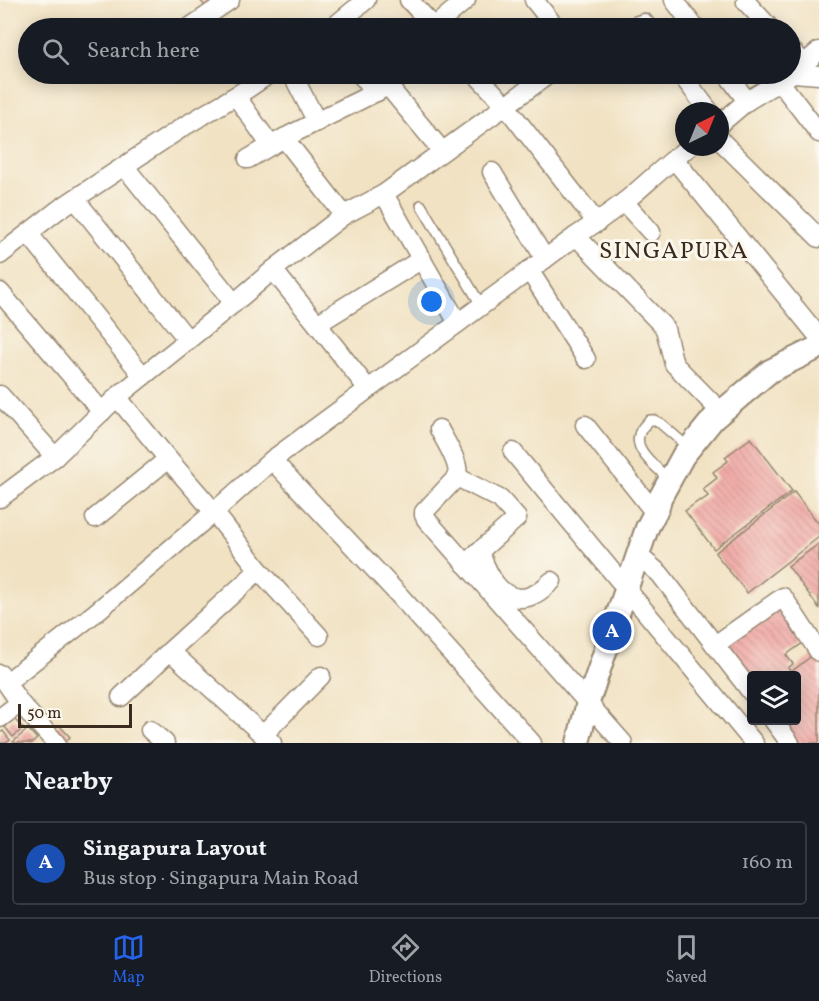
<!DOCTYPE html>
<meta charset="utf-8">
<style>
body{margin:0;font-family:Vollkorn,serif;background:#20242c;color:#f1f3f6}
.controls{position:absolute;right:18px;bottom:18px;display:grid;overflow:hidden;border-radius:6px;box-shadow:0 3px 15px #0003}
.controls button{width:54px;height:54px;display:grid;place-items:center;padding:0;border:0;border-bottom:2px solid #363941;background:#171b24;color:#f1f3f6;font:30px sans-serif}
.compass{position:absolute;left:675px;top:102px;width:54px;height:54px;border-radius:50%;background:#171b24;box-shadow:0 3px 15px #0003;rotate:43deg}
.scale{position:absolute;left:18px;bottom:15px;width:114px;box-sizing:border-box;padding-left:6px;border:3px solid #3b2a1e;border-top:0;font-size:16px;line-height:21px;white-space:nowrap;color:#3b2a1e;-webkit-text-stroke:4px #fbf7ec;paint-order:stroke}
.you{position:absolute;left:432px;top:302px;width:21px;height:21px;margin:-15px;border:4px solid #fff;border-radius:50%;background:#1a73e8;box-shadow:0 0 0 9px #1a73e833}
.badge{display:grid;place-items:center;width:39px;height:39px;border-radius:50%;background:#2563eb;color:#fff;font-size:20px;font-weight:700}
.pin{position:absolute;translate:-50% -50%;border:3px solid #fff;box-shadow:0 2px 6px #0006}
.list{margin:0;padding:0;list-style:none}
h2{display:flex;justify-content:space-between;align-items:center;height:78px;margin:0;padding:0 24px;font-size:26px}
h2 small{font-size:20px;font-weight:400;color:#9ea1a6}
.list li{display:grid;grid-template-columns:39px 1fr auto;gap:18px;align-items:center;box-sizing:border-box;height:84px;margin:0 12px 12px;padding:0 12px;border:2px solid #363941;border-radius:6px}
.list b{display:block;font-size:22px;white-space:nowrap}
.list p{margin:0;font-size:20px;white-space:nowrap;color:#9ea1a6}
.list em{font-size:20px;font-style:normal;color:#9ea1a6}
.icon{flex:none;width:33px;height:33px;fill:none;stroke:currentColor;stroke-width:2;stroke-linecap:round;stroke-linejoin:round}
.map{position:relative;flex:none;width:819px;height:743px;overflow:hidden}
.search{position:absolute;background:#171b24;box-shadow:0 3px 15px #0003;left:18px;right:18px;top:18px;height:66px;display:flex;align-items:center;gap:15px;box-sizing:border-box;padding:0 21px;border-radius:33px;color:#9ea1a6;font-size:22px}
.sheet{height:174px;background:#171b24}
nav{display:flex;justify-content:space-around;align-items:center;box-sizing:border-box;height:84px;border-top:2px solid #363941;background:#171b24;font-size:16px;color:#9ea1a6}
nav a{display:grid;justify-items:center;gap:3px}
nav .on{color:#2563eb}
.map>svg:first-child{display:block}
.building{fill:url(#building-back-hatch)}
.lines{fill:none;stroke-linecap:round;stroke-linejoin:round}
.service-casing{stroke:#968670;stroke-width:12}
.minor-casing{stroke:#968670;stroke-width:21}
.tertiary-casing{stroke:#968670;stroke-width:26}
.service{stroke:#fff;stroke-width:9}
.minor{stroke:#fff;stroke-width:18}
.tertiary{stroke:#fff;stroke-width:22}
.labels{text-anchor:middle;stroke-width:6;stroke-linejoin:round;paint-order:stroke}
.quarter-label{font-size:24px;letter-spacing:1.5px;fill:#3b2a1e;stroke:#fbf7ec}
</style>
<div class="map">
<svg width="819" height="743" viewBox="0 0 819 743">
<defs>
<pattern id="building-back-hatch" width="6" height="6" patternUnits="userSpaceOnUse" patternTransform="scale(1.5)"><rect width="6" height="6" fill="#f1a4a1"/><path d="M-1 5l2 2M0 0l6 6M5-1l2 2" fill="none" stroke="#c48683"/></pattern>
</defs>
<rect width="100%" height="100%" fill="#fbf7ec"/>
<filter id="ink" filterUnits="userSpaceOnUse"><feTurbulence type="fractalNoise" baseFrequency=".0167" numOctaves="2"/><feDisplacementMap in="SourceGraphic" scale="12" xChannelSelector="R" yChannelSelector="G"/><feConvolveMatrix kernelMatrix="1 2 1 2 8 2 1 2 1" color-interpolation-filters="sRGB"/></filter>
<filter id="wash" filterUnits="userSpaceOnUse"><feTurbulence type="fractalNoise" baseFrequency=".008" numOctaves="4" result="noise"/><feDisplacementMap in="SourceGraphic" scale="24" xChannelSelector="R" yChannelSelector="G"/><feGaussianBlur stdDeviation="1.35" result="paint"/><feColorMatrix in="noise" values="0 0 0 0 0 0 0 0 0 0 0 0 0 0 0 0 0 1.4 0 .05"/><feComposite in="paint" operator="in"/></filter>
<g filter="url(#wash)">
<rect width="100%" height="100%" fill="#f1e2c3"/>
<g id="blocks">
<g class="building">
<path d="M200,0H214L205,6Z"/>
<path d="M751,438L792,491L714,549L685,511L700,500L701,501L708,496L703,489L717,478L713,472L728,461L725,457Z"/>
<path d="M794,492L819,524V537L747,593L715,553Z"/>
<path d="M819,544V608L788,566Z"/>
<path d="M778,603L807,640L786,655L793,664L788,668L791,672L814,654L819,661V743H794L777,720H796V676H752V687L721,646Z"/>
<path d="M14,719L23,728L13,737L5,727Z"/>
<path d="M59,725L70,737L64,743L53,730Z"/>
<path d="M28,729L37,739L32,743H15L13,742Z"/>
<path d="M3,731L10,740L6,743H0V733Z"/>
</g>
</g>
</g>
<g filter="url(#ink)">
<use href="#blocks" fill-opacity="0" stroke="#968670" stroke-width="1.5"/>
<g class="lines">
<defs>
<g id="service">
<path d="M421,205L481,305"/>
<path d="M668,479C651,461 622,443 650,420H654L660,423L689,448"/>
</g>
<g id="minor">
<path d="M409,0L435,28"/>
<path d="M534,0L556,28"/>
<path d="M674,0L695,28"/>
<path d="M747,0L746,2L770,28"/>
<path d="M434,27L466,0"/>
<path d="M189,28L230,0"/>
<path d="M332,28L366,0"/>
<path d="M629,28L644,23L648,28"/>
<path d="M790,49L805,64"/>
<path d="M793,73L819,51"/>
<path d="M292,74L317,122"/>
<path d="M360,74L377,92"/>
<path d="M476,74L505,105L597,223"/>
<path d="M681,74L709,111"/>
<path d="M727,74L747,101"/>
<path d="M780,82L819,133"/>
<path d="M388,86L442,151"/>
<path d="M236,96L271,146"/>
<path d="M720,124L747,101L793,73L819,75"/>
<path d="M284,138L344,215"/>
<path d="M720,140L819,238"/>
<path d="M248,159L284,138L388,86L402,74"/>
<path d="M674,159L819,337"/>
<path d="M125,167L234,303"/>
<path d="M492,172L545,259"/>
<path d="M384,194L458,323"/>
<path d="M75,199L188,340"/>
<path d="M624,202L651,232"/>
<path d="M28,233L143,376"/>
<path d="M576,236L662,325L665,329L674,364L721,412"/>
<path d="M0,255L58,210L183,127L247,89L269,74"/>
<path d="M273,270L317,324"/>
<path d="M529,270L586,359"/>
<path d="M0,292L102,412"/>
<path d="M368,389L317,324L422,259"/>
<path d="M0,395L55,457"/>
<path d="M117,397L168,459L214,512L259,570"/>
<path d="M585,425L655,513"/>
<path d="M439,429C445,441 461,464 457,477L424,512V515L426,519L623,743"/>
<path d="M513,452L754,743"/>
<path d="M272,460L398,594L532,743"/>
<path d="M457,477L500,499L517,518L465,564"/>
<path d="M0,498L55,457L117,397L234,303L273,270L344,215L384,194L549,74"/>
<path d="M95,518L168,459"/>
<path d="M479,551C487,570 496,597 520,598C524,598 529,597 533,595C540,592 546,586 552,581"/>
<path d="M638,555L660,574L752,693"/>
<path d="M715,645L783,597L819,652"/>
<path d="M170,651L272,743"/>
<path d="M0,674L20,703L56,743"/>
<path d="M7,682L95,613L214,512L272,460L576,236C594,224 612,212 629,198C649,181 668,163 689,147"/>
<path d="M121,697L170,651L259,570L319,636"/>
<path d="M0,718L20,703"/>
<path d="M773,720L790,743"/>
<path d="M150,730L165,743"/>
<path d="M263,735L321,676"/>
</g>
<path id="tertiary" d="M578,743L588,702L647,528L658,507L660,498L683,456L713,419L770,371L819,347"/>
</defs>
<use href="#service" class="service-casing"/>
<use href="#minor" class="minor-casing"/>
<use href="#tertiary" class="tertiary-casing"/>
<use href="#service" class="service"/>
<use href="#minor" class="minor"/>
<use href="#tertiary" class="tertiary"/>
</g>
</g>
<g class="labels">
<g class="quarter-label">
<text x="674" y="258">SINGAPURA</text>
</g>
</g>
</svg>
<div class="controls">
<button><svg class="icon" aria-label="layers" viewBox="0 0 24 24"><path d="M12 4l9 5-9 5-9-5zM3 14l9 5 9-5"/></svg></button>
</div>
<svg class="compass" viewBox="-18 -18 36 36"><path d="M0-13l5 13h-10z" fill="#e53935"/><path d="M0 13l5-13h-10z" fill="#9ea1a6"/></svg>
<div class="scale">50 m</div>
<div class="you"></div>
<div class="pin badge" style="left:612px;top:631px;background:#1a4fb4">A</div>
<div class="search"><svg class="icon" aria-label="search" viewBox="0 0 24 24"><circle cx="10" cy="10" r="6"/><path d="M15 15l6 6"/></svg>Search here</div>
</div>
<section class="sheet">
<h2>Nearby<small></small></h2>
<ul class="list">
<li><span class="badge" style="background:#1a4fb4">A</span><div><b>Singapura Layout</b><p>Bus stop · Singapura Main Road</p></div><em>160 m</em></li>
</ul>
</section>
<nav>
<a class="on"><svg class="icon" aria-label="map" viewBox="0 0 24 24"><path d="M3 6l6-2 6 2 6-2v14l-6 2-6-2-6 2zM9 4v14M15 6v14"/></svg>Map</a>
<a><svg class="icon" aria-label="directions" viewBox="0 0 24 24"><path d="M12 3l9 9-9 9-9-9zM9 14v-3h6M13 9l2 2-2 2"/></svg>Directions</a>
<a><svg class="icon" aria-label="saved" viewBox="0 0 24 24"><path d="M7 4h10v16l-5-4-5 4z"/></svg>Saved</a>
</nav>
